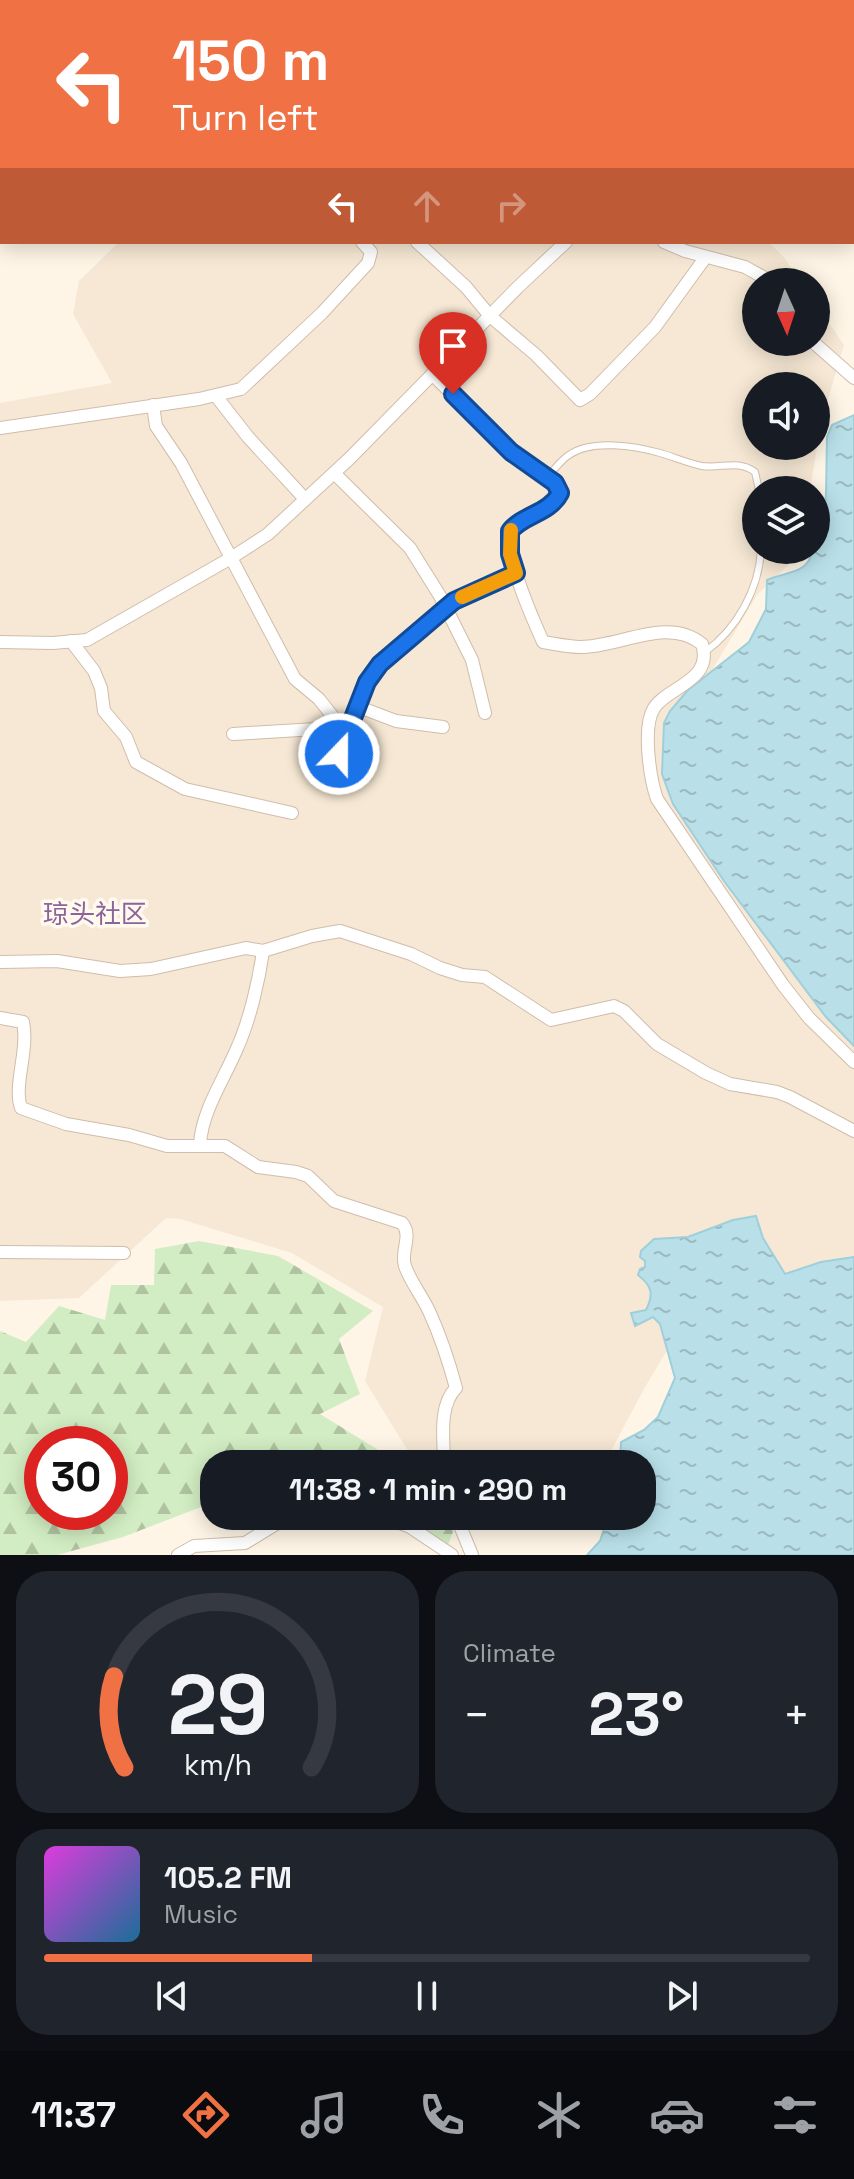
<!DOCTYPE html>
<meta charset="utf-8">
<style>
:root{--surface:#171b24;--page:#20242c;--text:#f1f3f6;--muted:#9ea1a6;--line:#363941;--accent:#ef7144}
body{margin:0;font-family:"Space Grotesk","Noto Sans SC",sans-serif;background:var(--page);color:var(--text);height:100vh;display:flex;flex-direction:column;font-size:30px;white-space:nowrap}
*{box-sizing:border-box;margin:0}
p{font-size:26px;color:var(--muted)}
.icon{flex:none;width:44px;height:44px;fill:none;stroke:currentColor;stroke-width:2;stroke-linecap:round;stroke-linejoin:round}
.map{position:relative;height:1555px;overflow:hidden}
.side{display:flex;flex-direction:column;gap:16px;padding:16px;background:#0d0f14;flex:1}
.side>*{flex:none}
.guide{position:absolute;left:0px;top:0px;width:854px;height:244px;box-shadow:0 4px 20px #0003;background:#ef7144;color:#fff;overflow:hidden}
.needle{width:52px;rotate:177deg}
.tools{position:absolute;left:742px;top:268px;display:grid;gap:16px}
.tools a{display:grid;place-items:center;width:88px;height:88px;border-radius:50%;background:var(--surface);box-shadow:0 4px 20px #0003;font-size:40px}
.speed{position:absolute;left:24px;top:1426px;display:flex;gap:16px;font-size:40px;font-weight:700;text-align:center}
.speed>*{display:grid;place-content:center;width:104px;height:104px;border-radius:50%;background:var(--surface);box-shadow:0 4px 20px #0003;line-height:1}
.speed .limit{border:12px solid #d22;background:#fff;color:#111}
.pin{position:absolute;display:grid;place-items:center;width:68px;height:68px;color:#fff;margin:-82px -34px;border-radius:50% 50% 50% 0;rotate:-45deg;box-shadow:0 0 8px #0007}
.pin .icon{rotate:45deg}
.me{position:absolute;width:88px;margin:-44px;rotate:22deg;stroke-linejoin:round;filter:drop-shadow(0 0 6px #0008)}
.turn{display:flex;align-items:center;gap:28px;height:168px;padding:0 40px;font-size:36px}
.turn .icon{width:104px;height:104px;stroke-width:2.5}
.turn b{display:block;font-size:56px;line-height:68px}
.lanes{display:flex;align-items:center;height:76px;padding:0 40px;background:#0003;justify-content:center;gap:40px;direction:ltr}
.lanes .off{opacity:.35}
.big{font-size:60px;font-weight:700;line-height:1.1}
.side .card{flex:1;display:flex;flex-direction:column;justify-content:center;gap:12px;min-width:0;padding:0 28px;border-radius:32px;background:var(--page)}
.side .dial{align-items:center;gap:0}
.dial svg{height:208px;overflow:visible;fill:none;stroke:var(--line);stroke-width:7;stroke-linecap:round;text-anchor:middle}
.dial text{fill:var(--text);stroke:none}
.song{display:flex;align-items:center;gap:24px}
.cover{width:96px;height:96px;border-radius:12px;background:linear-gradient(135deg,hsl(300 70% 55%),hsl(200 70% 35%))}
.played{height:8px;border-radius:4px;background:linear-gradient(90deg,var(--accent) 35%,var(--line) 35%)}
.keys{display:flex;justify-content:space-around;direction:ltr}
.heat{display:flex;justify-content:space-between;align-items:center;font-size:44px;direction:ltr}
.side .tiles{flex:1;display:grid;gap:16px;grid-template-columns:1fr 1fr}
.card:last-child{grid-column:span 2}
.trip{position:absolute;left:200px;top:1450px;width:456px;height:80px;border-radius:32px;background:var(--surface);box-shadow:0 4px 20px #0003;font-weight:700;line-height:80px;text-align:center}
.tab-bar{display:flex;height:128px;justify-content:space-around;align-items:center;background:#090b0e;color:var(--muted)}
.tab-bar .icon{width:56px;height:56px}
.tab-bar .on{color:var(--accent)}
.tab-bar b{font-size:36px;color:var(--text)}
.map>svg:first-child{display:block}
.residential{fill:#f6e8d4;fill-rule:evenodd}
.forest{fill:url(#forest-firs);fill-rule:evenodd}
.water{fill:url(#water-ripples);stroke:#9ecfdb;stroke-width:2}
.lines{fill:none;stroke-linecap:round;stroke-linejoin:round}
.service-casing{stroke:#d0bdab;stroke-width:8}
.minor-casing{stroke:#d0bdab;stroke-width:14}
.service{stroke:#fff;stroke-width:6}
.minor{stroke:#fff;stroke-width:12}
.route-casing{stroke:#114b97;stroke-width:20}
.route{stroke:#1a73e8;stroke-width:14}
.slow{stroke:#f59e0b;stroke-width:14}
.labels{text-anchor:middle;dominant-baseline:central;stroke-width:7;stroke-linejoin:round;paint-order:stroke}
.quarter-label{font-size:26px;fill:#8c649d;stroke:#fff9ee}
</style>
<div class="map">
<svg width="854" height="1555" viewBox="0 0 854 1555">
<defs>
<pattern id="forest-firs" width="22" height="20" patternUnits="userSpaceOnUse" patternTransform="scale(2)"><rect width="22" height="20" fill="#d2edc3"/><path d="M5 1l3.5 6h-7zM16 11l3.5 6h-7z" fill="#afc3a0"/></pattern>
<pattern id="water-ripples" width="26" height="14" patternUnits="userSpaceOnUse" patternTransform="scale(2)"><rect width="26" height="14" fill="#b9e0e9"/><path d="M2 4q2-2 4 0t4 0M15 11q2-2 4 0t4 0" fill="none" stroke="#9bb9bf"/></pattern>
</defs>
<rect width="100%" height="100%" fill="#fef5e6"/>
<g class="residential">
<path d="M 119,242 L 768,242 L 783,256 L 801,282 L 756,282 L 756,342 L 816,342 L 816,304 L 844,345 L 821,423 L 810,490 L 756,490 L 756,550 L 800,550 L 799,555 L 757,595 L 694,700 L 854,1029 L 854,1265 L 701,1294 L 645,1387 L 604,1464 L 416,1464 L 365,1381 L 383,1307 L 292,1253 L 180,1219 L 166,1218 L 79,1298 L 0,1301 L 0,403 L 112,383 L 73,314 L 79,281 ZM 756,386 L 816,386 L 816,446 L 756,446 Z"/>
<polygon points="447,1516 569,1516 564,1522 453,1526"/>
</g>
<g class="forest">
<path d="M 199,1241 L 278,1256 L 373,1311 L 339,1339 L 360,1394 L 320,1414 L 401,1464 L 214,1464 L 214,1502 L 123,1537 L 57,1555 L 0,1555 L 0,1331 L 26,1342 L 59,1306 L 105,1320 L 111,1285 L 154,1285 L 155,1249 ZM 42,1444 L 110,1444 L 110,1512 L 42,1512 Z"/>
<polygon points="402,1516 444,1516 453,1532 448,1545"/>
</g>
<g class="water">
<path d="M 854,415 L 854,1046 L 826,1017 L 724,881 L 673,804 L 662,774 L 664,723 L 670,711 L 688,690 L 749,642 L 766,609 L 767,580 C 784,572 810,574 812,550 L 816,550 L 816,521 L 825,504 L 826,494 L 827,437 L 832,425 Z"/>
<path d="M 756,1216 L 763,1238 L 785,1274 L 821,1262 L 854,1257 L 854,1555 L 587,1555 L 600,1541 L 608,1516 L 642,1516 L 642,1464 L 620,1464 L 621,1442 L 644,1430 L 658,1417 L 675,1378 L 660,1324 L 653,1317 L 635,1326 L 631,1313 L 646,1310 C 654,1294 652,1286 638,1275 L 640,1269 L 645,1267 L 645,1261 L 640,1257 L 641,1251 L 654,1239 L 688,1237 L 733,1220 Z"/>
</g>
<g class="lines">
<g class="service-casing">
<g id="service">
<path d="M 547,477 C 554,470 561,460 569,455 C 592,439 635,446 660,453 C 674,457 687,463 702,466 C 721,469 738,459 755,472 L 759,490"/>
<path d="M 705,652 C 737,629 759,589 761,550"/>
</g>
</g>
<g class="minor-casing">
<g id="minor">
<polyline points="0,15 2,15"/>
<polyline points="0,51 2,51"/>
<polyline points="417,242 466,287 490,316 536,355 580,400 590,394 655,327 705,258"/>
<polyline points="664,242 685,251 745,267 772,282"/>
<polyline points="813,342 854,378"/>
<path d="M 433,375 L 511,452 L 555,483 L 560,493 C 550,513 531,511 516,524 C 496,542 534,621 543,642 C 556,644 568,647 581,647 C 621,647 667,616 702,644 C 714,681 667,687 654,708 C 642,727 650,779 657,799 L 783,985 L 809,1018 L 854,1062"/>
<polyline points="216,396 248,437 305,499"/>
<polyline points="153,405 156,426 181,463 295,679 319,699 345,732 316,729 233,734"/>
<polyline points="0,428 199,399 241,389 322,313 368,263 371,252 362,242"/>
<polyline points="334,473 410,548 440,596 472,660 485,713"/>
<polyline points="71,641 94,671 101,688 104,711 126,737 136,762 185,789 292,813"/>
<polyline points="0,642 53,643 87,640 231,558 268,534 350,458 518,287 566,242"/>
<polyline points="359,707 396,721 443,727"/>
<polyline points="339,754 367,682 380,664 454,601 516,573"/>
<polyline points="0,962 57,961 120,971 151,969 246,948 263,951 312,936 340,931 411,954 440,968 462,975 485,977 551,1020 614,1006 624,1011 657,1044 706,1073 730,1084 777,1092 790,1097 854,1131"/>
<path d="M 0,1018 L 23,1022 C 29,1051 13,1085 21,1108 L 66,1124 L 129,1135 L 167,1146 L 225,1146 L 258,1167 L 296,1172 L 308,1176 L 334,1201 L 402,1223 C 413,1236 400,1251 405,1266 C 410,1281 422,1296 429,1311 C 440,1335 449,1362 456,1388 C 438,1406 444,1440 444,1464"/>
<path d="M 200,1144 C 202,1110 225,1078 238,1046 C 250,1019 259,980 263,951"/>
<polyline points="0,1252 124,1253"/>
<polyline points="382,1516 410,1527 452,1555"/>
<polyline points="456,1516 472,1555"/>
<polyline points="178,1555 194,1546 245,1543 289,1516"/>
</g>
</g>
<use href="#service" class="service"/>
<use href="#minor" class="minor"/>
</g>
<g class="lines">
<g class="route-casing">
<path id="route" d="M 339,754 L 367,682 L 380,664 L 454,601 L 516,573 L 510,554 L 510,531 C 524,514 549,514 560,493 L 555,483 L 511,452 L 453,394"/>
</g>
<use href="#route" class="route"/>
<polyline class="slow" points="462,597 516,573 510,554 511,530"/>
</g>
<g class="labels">
<g class="quarter-label">
<text x="95" y="914">琼头社区</text>
</g>
</g>
</svg>
<div class="tools">
<a><svg class="needle" viewBox="-14 -14 28 28"><path d="M0-13l5 13h-10z" fill="#e53935"/><path d="M0 13l5-13h-10z" fill="#9ea1a6"/></svg></a>
<a><svg class="icon" aria-label="sound" viewBox="0 0 24 24"><path d="M4 9h4l5-4v14l-5-4H4zM17 9q2 3 0 6"/></svg></a>
<a><svg class="icon" aria-label="layers" viewBox="0 0 24 24"><path d="M12 4l9 5-9 5-9-5zM3 14l9 5 9-5"/></svg></a>
</div>
<div class="speed"><div class="limit">30</div></div>
<div class="pin" style="left:453px;top:394px;background:#d93025"><svg class="icon" aria-label="arrive" viewBox="0 0 24 24"><path d="M6 21V4h12l-3 4 3 4H6"/></svg></div>
<svg class="me" style="left:339px;top:754px" viewBox="-20 -20 40 40"><circle r="17" fill="#1a73e8" stroke="#fff" stroke-width="3"/><path d="M0-11L8 9 0 5-8 9z" fill="#fff"/></svg>
<div class="trip">11:38 · 1 min · 290 m</div>
<div class="guide">
<div class="turn"><svg class="icon" aria-label="left" viewBox="0 0 24 24"><path d="M17 20v-9H6M10 6l-5 5 5 5"/></svg><div><b>150 m</b>Turn left</div></div>
<div class="lanes"><svg class="icon" aria-label="left" viewBox="0 0 24 24"><path d="M17 20v-9H6M10 6l-5 5 5 5"/></svg><svg class="icon off" aria-label="ahead" viewBox="0 0 24 24"><path d="M12 20V5M6 11l6-6 6 6"/></svg><svg class="icon off" aria-label="right" viewBox="0 0 24 24"><path d="M7 20v-9h11M14 6l5 5-5 5"/></svg></div>
</div>
</div>
<section class="side">
<div class="tiles">
<div class="card dial"><svg viewBox="0 0 100 80">
<path d="M14 69A42 42 0 1 1 86 69"/>
<path d="M14 69A42 42 0 0 1 10 34" stroke="#ef7144"/>
<text x="50" y="56" font-size="32" font-weight="700">29</text>
<text x="50" y="72" font-size="11">km/h</text>
</svg></div>
<div class="card"><p>Climate</p>
<div class="heat"><a>−</a><b class="big">23°</b><a>+</a></div>
</div>
<div class="card">
<div class="song"><i class="cover"></i><div><b>105.2 FM</b><p>Music</p></div></div>
<div class="played"></div>
<div class="keys"><svg class="icon" aria-label="previous" viewBox="0 0 24 24"><path d="M18 5L8 12l10 7zM5 5v14"/></svg><svg class="icon" aria-label="pause" viewBox="0 0 24 24"><path d="M8 5v14M16 5v14"/></svg><svg class="icon" aria-label="next" viewBox="0 0 24 24"><path d="M6 5l10 7-10 7zM19 5v14"/></svg></div>
</div>
</div>
</section>
<nav class="tab-bar">
<b>11:37</b>
<svg class="icon on" aria-label="directions" viewBox="0 0 24 24"><path d="M12 3l9 9-9 9-9-9zM9 14v-3h6M13 9l2 2-2 2"/></svg>
<svg class="icon" aria-label="music" viewBox="0 0 24 24"><path d="M9 18V5l10-2v13"/><circle cx="6" cy="18" r="3"/><circle cx="16" cy="16" r="3"/></svg>
<svg class="icon" aria-label="phone" viewBox="0 0 24 24"><path d="M5 4h4l2 5-3 2q2 4 5 5l2-3 5 2v4C11 20 4 13 5 4z"/></svg>
<svg class="icon" aria-label="climate" viewBox="0 0 24 24"><path d="M12 3v18M4 7l16 10M4 17L20 7"/></svg>
<svg class="icon" aria-label="car" viewBox="0 0 24 24"><path d="M5 17H2v-5l4-1 3-4h7l3 4 3 1v5h-3M9 17h6M6 11h13"/><circle cx="7" cy="17" r="2"/><circle cx="17" cy="17" r="2"/></svg>
<svg class="icon" aria-label="filters" viewBox="0 0 24 24"><path d="M4 7h16M4 17h16"/><circle cx="9" cy="7" r="2"/><circle cx="15" cy="17" r="2"/></svg>
</nav>
